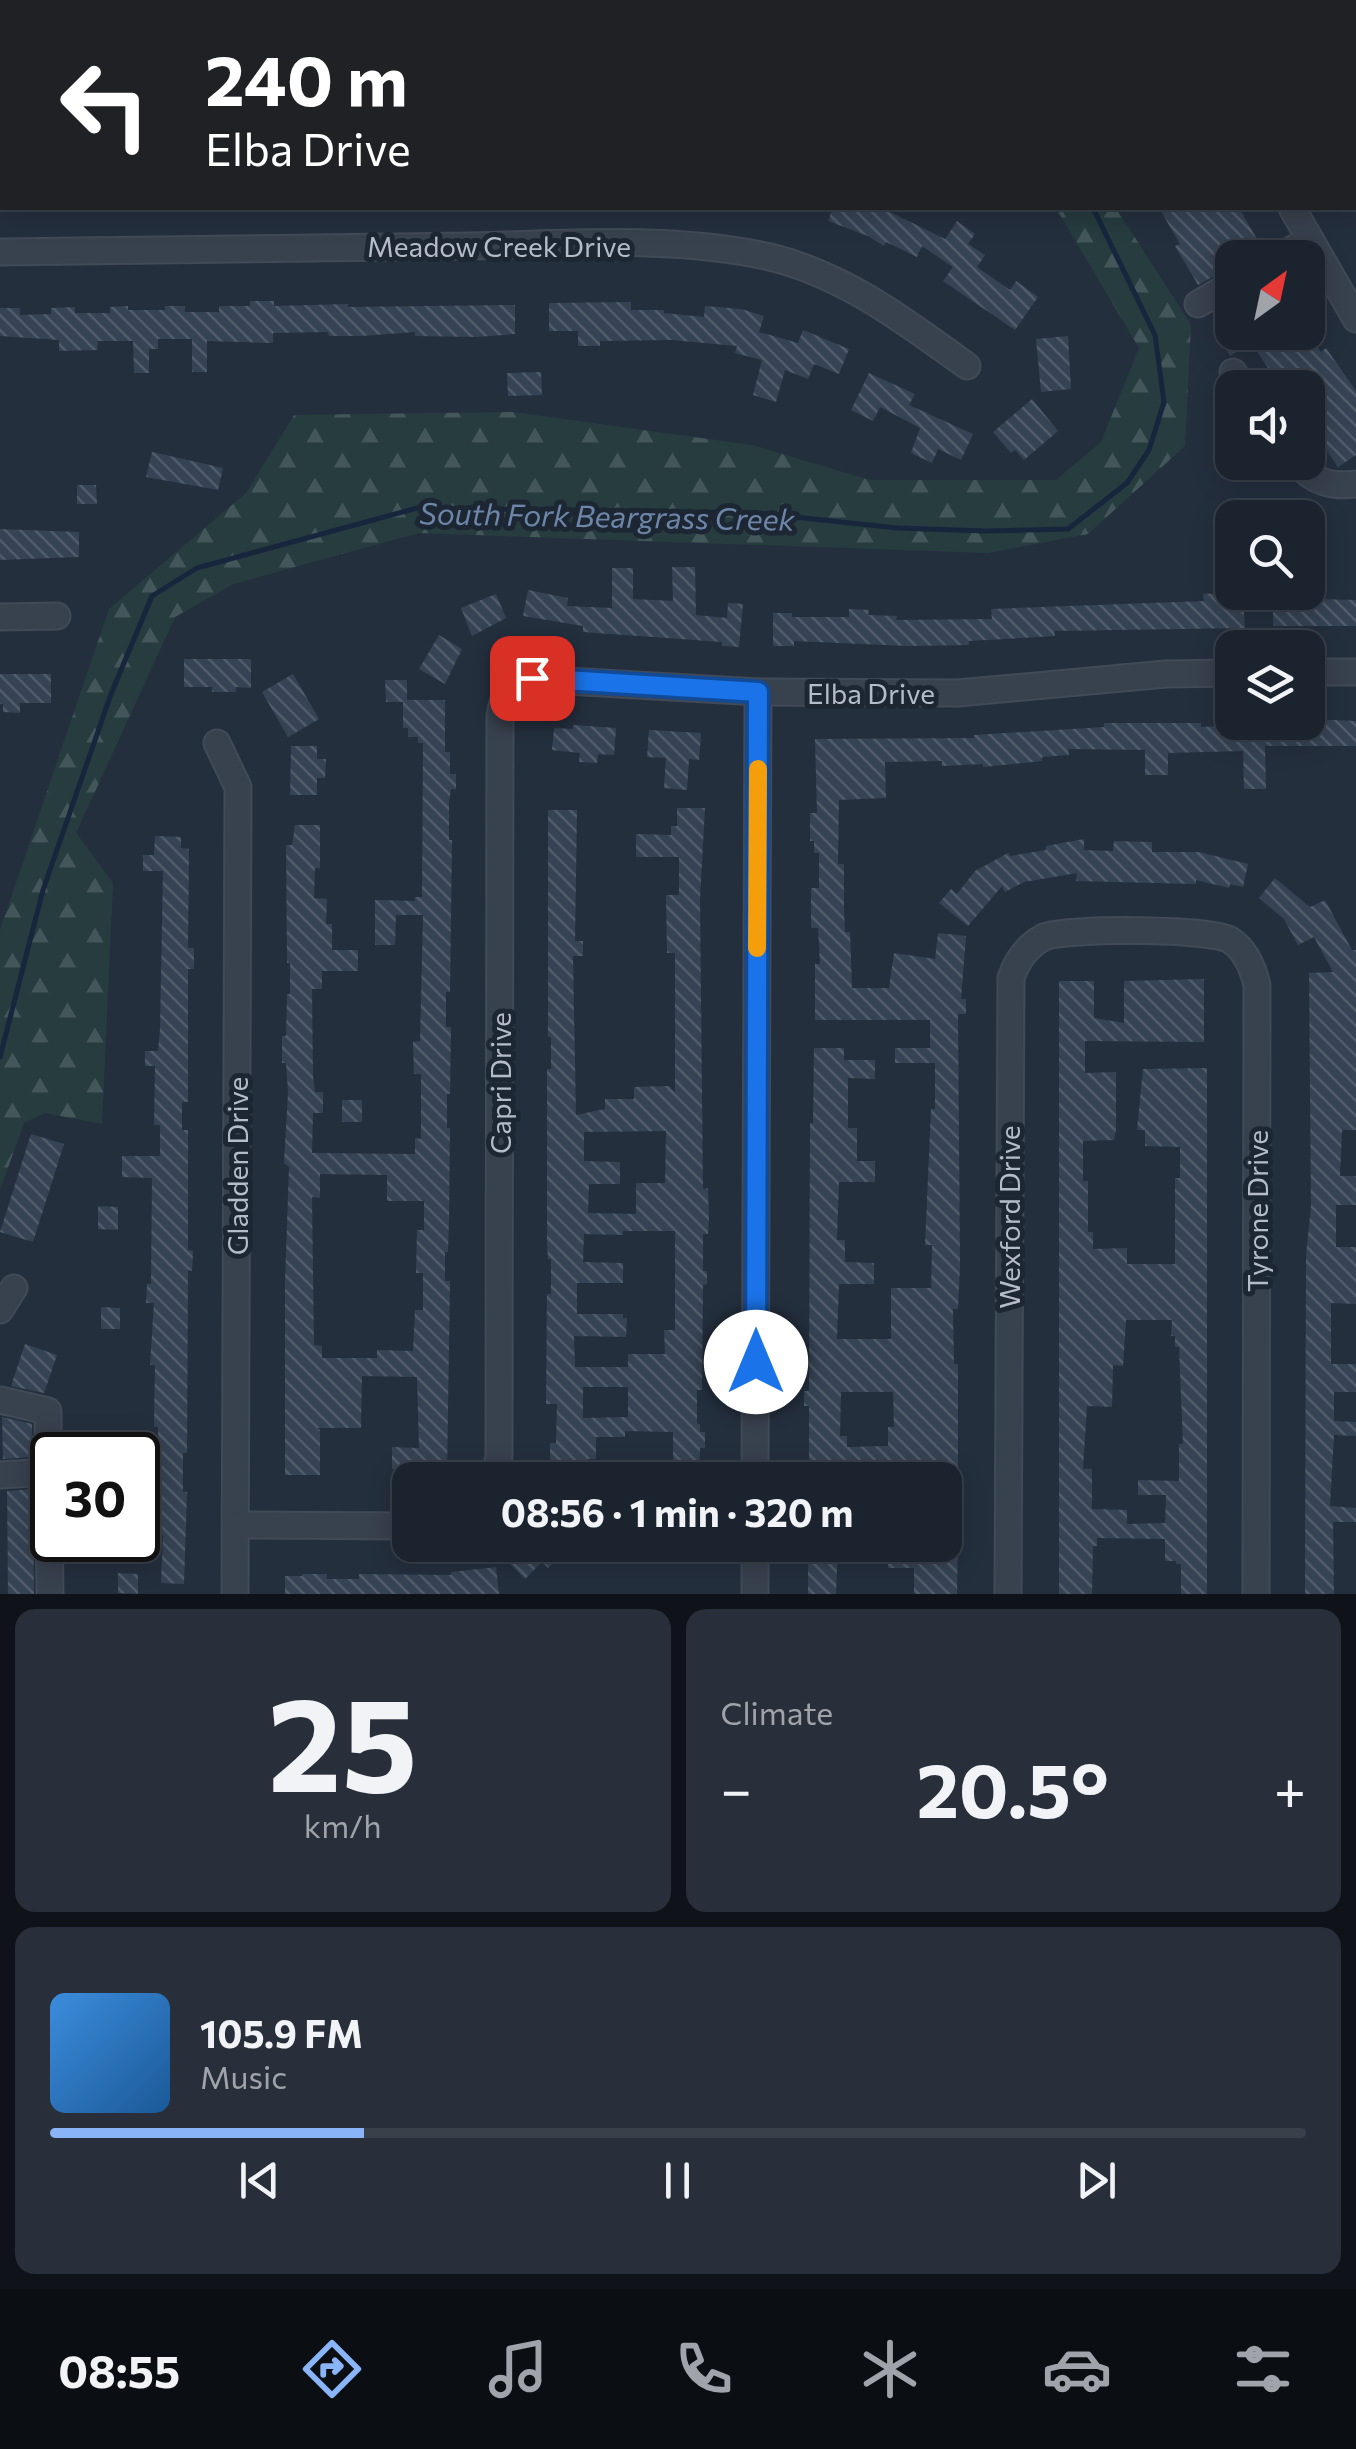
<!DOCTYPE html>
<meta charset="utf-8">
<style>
:root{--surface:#1b232e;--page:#282f3a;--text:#f1f3f6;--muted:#a0a4aa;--line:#39404a;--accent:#8ab4f8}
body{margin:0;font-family:Commissioner,sans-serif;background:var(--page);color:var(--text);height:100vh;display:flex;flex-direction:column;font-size:38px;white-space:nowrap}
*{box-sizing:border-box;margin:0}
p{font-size:32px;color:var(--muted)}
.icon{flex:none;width:55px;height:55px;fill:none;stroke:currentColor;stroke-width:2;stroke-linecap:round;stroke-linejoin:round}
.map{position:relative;height:1594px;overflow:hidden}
.panel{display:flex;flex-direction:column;gap:15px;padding:15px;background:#0f1319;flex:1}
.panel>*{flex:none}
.hud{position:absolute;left:0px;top:0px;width:1358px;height:210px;box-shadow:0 5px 25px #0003,0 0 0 2px var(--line);background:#202124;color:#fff;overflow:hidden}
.needle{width:65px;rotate:33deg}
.fabs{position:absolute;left:1215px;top:240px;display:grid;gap:20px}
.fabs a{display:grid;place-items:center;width:110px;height:110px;border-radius:20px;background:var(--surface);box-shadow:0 5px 25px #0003,0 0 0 2px var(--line);font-size:50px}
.speed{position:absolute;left:30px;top:1432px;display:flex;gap:20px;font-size:50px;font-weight:700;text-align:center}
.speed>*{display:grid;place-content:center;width:130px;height:130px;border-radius:50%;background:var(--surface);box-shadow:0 5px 25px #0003,0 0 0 2px var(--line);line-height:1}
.speed .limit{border:5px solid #111;border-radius:15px;background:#fff;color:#111}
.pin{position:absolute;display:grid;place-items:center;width:85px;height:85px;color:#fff;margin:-42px;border-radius:20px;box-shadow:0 5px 15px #0006}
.me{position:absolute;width:110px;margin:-55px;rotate:0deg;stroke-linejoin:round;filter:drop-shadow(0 0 8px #0008)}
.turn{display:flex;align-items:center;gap:35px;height:210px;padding:0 40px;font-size:45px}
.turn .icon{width:130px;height:130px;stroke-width:2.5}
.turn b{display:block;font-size:70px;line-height:85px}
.big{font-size:75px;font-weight:700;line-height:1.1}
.panel .tile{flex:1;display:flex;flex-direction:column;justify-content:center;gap:15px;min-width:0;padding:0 35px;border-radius:20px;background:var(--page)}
.panel .dial{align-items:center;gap:0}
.dial b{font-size:130px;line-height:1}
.song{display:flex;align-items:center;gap:30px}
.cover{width:120px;height:120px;border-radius:15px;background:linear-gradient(135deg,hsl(210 70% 55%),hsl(210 70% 35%))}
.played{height:10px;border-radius:5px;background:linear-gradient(90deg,var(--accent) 25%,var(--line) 25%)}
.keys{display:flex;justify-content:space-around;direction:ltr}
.heat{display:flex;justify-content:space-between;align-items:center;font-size:55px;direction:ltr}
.panel .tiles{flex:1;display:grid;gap:15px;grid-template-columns:1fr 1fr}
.tile:last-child{grid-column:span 2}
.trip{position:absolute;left:392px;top:1462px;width:570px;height:100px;border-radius:20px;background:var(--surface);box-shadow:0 5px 25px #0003,0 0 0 2px var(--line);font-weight:700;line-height:100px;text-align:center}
.tabs{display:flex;height:160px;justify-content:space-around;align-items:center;background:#0b0e12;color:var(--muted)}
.tabs .icon{width:70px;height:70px}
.tabs .current{color:var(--accent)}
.tabs b{font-size:45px;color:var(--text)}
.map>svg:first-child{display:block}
.forest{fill:url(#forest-firs)}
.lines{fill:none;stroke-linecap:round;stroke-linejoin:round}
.stream{stroke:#17263c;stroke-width:5}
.building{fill:url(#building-back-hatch);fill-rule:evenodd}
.minor-casing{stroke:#414a57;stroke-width:29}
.minor{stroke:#38414e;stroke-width:25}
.route-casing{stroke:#114b97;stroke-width:25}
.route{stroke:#1a73e8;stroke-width:18}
.slow{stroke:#f59e0b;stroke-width:18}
.labels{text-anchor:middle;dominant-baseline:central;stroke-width:10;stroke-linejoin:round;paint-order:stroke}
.street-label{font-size:28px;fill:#b4bcc9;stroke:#1d2633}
.water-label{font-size:30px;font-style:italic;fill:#6d86a8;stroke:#1d2633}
</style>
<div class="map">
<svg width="1356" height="1594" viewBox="0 0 1356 1594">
<defs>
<pattern id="forest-firs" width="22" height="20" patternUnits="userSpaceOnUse" patternTransform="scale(2.5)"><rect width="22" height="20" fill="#263c3f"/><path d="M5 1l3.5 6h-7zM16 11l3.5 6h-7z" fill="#435659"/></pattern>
<pattern id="building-back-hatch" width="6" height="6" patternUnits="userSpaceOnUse" patternTransform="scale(2.5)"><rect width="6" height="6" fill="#364354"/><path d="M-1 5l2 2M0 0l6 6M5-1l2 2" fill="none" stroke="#515c6b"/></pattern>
</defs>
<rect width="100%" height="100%" fill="#242f3e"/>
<polygon class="forest" points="1056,208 1116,208 1191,325 1185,446 1088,534 988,553 419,533 233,584 175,617 76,833 113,883 102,1124 45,1113 24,1123 0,1190 0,930 109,609 246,493 294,415 513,412 752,445 870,480 1056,480 1101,442 1139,348"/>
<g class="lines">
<g class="stream">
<polyline points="977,0 979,2"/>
<polyline points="0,1057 43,890 111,694 152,596 197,568 417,508 758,513 897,528 986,531 1068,529 1127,483 1149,450 1164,402 1155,335 1093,208"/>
</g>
</g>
<g class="building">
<polygon points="833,208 882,208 945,239 957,221 975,234 968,244 985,255 977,267 1010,290 1016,281 1038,297 1015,330 943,281 953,267 922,246 917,257 886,242 884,246 868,236 828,221"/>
<polygon points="1159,208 1239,208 1257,239 1221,259 1227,269 1198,285 1175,246 1180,244"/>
<polygon points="250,301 274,301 274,306 348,304 348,307 515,305 515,334 477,337 415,336 415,332 361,336 329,336 328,332 273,333 273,343 207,341 207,372 192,372 192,339 158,339 158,349 149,349 149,373 134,373 133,341 98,341 97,350 59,351 59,340 0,336 0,308 20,308 20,315 51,314 51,308 75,307 75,313 110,313 110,307 128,306 128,310 165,310 165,306 185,306 185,312 219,312 219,306 250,306"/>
<polygon points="631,302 631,310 664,310 664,313 704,317 705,306 741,309 764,316 759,332 798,343 803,330 849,349 839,374 814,364 808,379 785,370 776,402 753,395 762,360 735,353 737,346 671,340 600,341 600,346 578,346 578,331 549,331 549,303"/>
<polygon points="1232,314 1232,332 1308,332 1321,352 1326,348 1356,391 1356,455 1338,467 1308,423 1308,388 1282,388 1251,343 1230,356 1213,325"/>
<polygon points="1068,336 1071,389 1041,392 1036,339"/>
<polygon points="541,372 542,395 508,396 507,373"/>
<polygon points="869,373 915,394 909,405 973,434 961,460 938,449 932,463 911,453 920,428 880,407 873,421 851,410"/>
<polygon points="1032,399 1058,431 1024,460 1015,450 1011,453 993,432"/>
<polygon points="152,452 223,468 218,490 146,477"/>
<polygon points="77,485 96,485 97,504 77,504"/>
<polygon points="0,529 79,532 79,557 0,560"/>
<polygon points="672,567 695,567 696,615 727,618 728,603 743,604 739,647 722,646 722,642 583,632 583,626 523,616 528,590 568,598 567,606 612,608 612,568 633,568 633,599 673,601"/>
<polygon points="1224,593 1224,600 1243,600 1245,628 1054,631 1055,636 969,641 969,645 907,646 794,641 794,646 773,646 773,613 792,613 792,617 849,617 849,609 869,610 868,615 897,616 896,620 992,619 991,609 1204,601 1203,594"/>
<polygon points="496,594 506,618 472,636 461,608"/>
<polygon points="1273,598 1356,600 1356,626 1273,626"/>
<polygon points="439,635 462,649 445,684 419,669"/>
<polygon points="184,659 251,659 251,688 236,687 236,692 212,692 212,687 184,687"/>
<polygon points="0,674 51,674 51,703 20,703 20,713 3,712 3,704 0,704"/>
<polygon points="293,674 319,719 288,737 262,692"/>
<path d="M 385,680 L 407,680 L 407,700 L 445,700 L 445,752 L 450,752 L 450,774 L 456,774 L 456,789 L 451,789 L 449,802 L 449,840 L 452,840 L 450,992 L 446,992 L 446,1027 L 451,1027 L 450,1094 L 447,1094 L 447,1128 L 450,1128 L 449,1219 L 448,1252 L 445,1252 L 445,1281 L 450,1281 L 447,1474 L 392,1469 L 392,1447 L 419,1448 L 417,1377 L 362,1376 L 361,1428 L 317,1428 L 320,1430 L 320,1475 L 285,1475 L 285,1281 L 289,1167 L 284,1163 L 288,1092 L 286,1063 L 282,1063 L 282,1036 L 286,1036 L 287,994 L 290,994 L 290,963 L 287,963 L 286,845 L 292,845 L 295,825 L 320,825 L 320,868 L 315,868 L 314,898 L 327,899 L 326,924 L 332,924 L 332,950 L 358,950 L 358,971 L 322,971 L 322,989 L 312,989 L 313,1076 L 315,1092 L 323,1092 L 323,1113 L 313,1113 L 312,1153 L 415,1154 L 415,1138 L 421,1139 L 421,1074 L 414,1074 L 413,1042 L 420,1041 L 423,915 L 396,915 L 395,945 L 375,945 L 375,900 L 415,901 L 415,897 L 422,897 L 423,743 L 418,743 L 418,737 L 408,737 L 408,728 L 403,728 L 403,702 L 386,702 ZM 320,1174 L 387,1175 L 387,1201 L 424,1201 L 424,1230 L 417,1230 L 416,1273 L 423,1273 L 423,1310 L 415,1310 L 413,1351 L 377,1350 L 377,1358 L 322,1358 L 322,1346 L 314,1345 L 312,1197 L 320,1198 Z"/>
<path d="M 1308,719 L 1356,721 L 1356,746 L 1265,746 L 1266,789 L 1244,789 L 1243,751 L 1168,753 L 1168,775 L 1145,775 L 1145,750 L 1068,749 L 1069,755 L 1042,757 L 1042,761 L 983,767 L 983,764 L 942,766 L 942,761 L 885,762 L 886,798 L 839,800 L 838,864 L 844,864 L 844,910 L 845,932 L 850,932 L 852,988 L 889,988 L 894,953 L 935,959 L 938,933 L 966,936 L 961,999 L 966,999 L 966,1014 L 958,1014 L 960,1266 L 958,1309 L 953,1309 L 954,1364 L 958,1364 L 958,1477 L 809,1480 L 809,1406 L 804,1406 L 804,1391 L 809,1391 L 810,1123 L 813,1123 L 814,1048 L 844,1048 L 844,1060 L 875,1060 L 875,1079 L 848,1078 L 848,1128 L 857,1128 L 857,1161 L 875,1161 L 875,1182 L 839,1182 L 837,1240 L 845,1240 L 845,1262 L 874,1263 L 874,1284 L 839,1284 L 837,1339 L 891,1339 L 891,1288 L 931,1288 L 932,1245 L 925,1245 L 931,1109 L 935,1109 L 935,1063 L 895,1063 L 895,1048 L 930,1048 L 930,1020 L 815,1020 L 815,964 L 820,964 L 818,928 L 811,928 L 811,888 L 819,888 L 819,853 L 814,853 L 814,841 L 810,841 L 810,813 L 817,813 L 815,739 L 974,738 L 974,735 L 1104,727 L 1104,723 L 1201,723 L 1201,727 L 1262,724 L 1286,729 L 1286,722 L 1308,722 ZM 841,1392 L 893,1392 L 894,1427 L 888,1427 L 888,1446 L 847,1447 L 847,1436 L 840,1436 Z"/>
<polygon points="573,725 616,728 614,755 598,754 597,763 579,762 580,753 552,750 554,728 573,729"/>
<polygon points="649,730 701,733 699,760 689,759 687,790 664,788 666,758 647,757"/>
<polygon points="291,746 317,746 317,759 326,759 325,778 317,778 317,795 290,795"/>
<path d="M 677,808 L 705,808 L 700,899 L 703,1189 L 708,1188 L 709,1220 L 708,1234 L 703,1234 L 703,1271 L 707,1271 L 707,1284 L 703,1285 L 702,1390 L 697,1390 L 697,1424 L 700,1424 L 700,1432 L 705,1432 L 705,1448 L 700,1448 L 699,1480 L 673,1480 L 673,1432 L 625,1431 L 625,1437 L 596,1437 L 596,1459 L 588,1459 L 588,1480 L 554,1480 L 559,1462 L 550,1462 L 550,1443 L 556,1443 L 557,1404 L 546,1404 L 547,1294 L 551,1294 L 551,1259 L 548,1259 L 547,1243 L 547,1069 L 551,1069 L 551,1037 L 548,1037 L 548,810 L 577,810 L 575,941 L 583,941 L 583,956 L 573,956 L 576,1115 L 605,1109 L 605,1099 L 634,1099 L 634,1087 L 669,1086 L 675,1092 L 675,953 L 667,953 L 666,895 L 679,895 L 679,857 L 636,857 L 636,834 L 671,835 L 671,826 L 677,826 ZM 666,1131 L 665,1183 L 636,1183 L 636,1214 L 588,1213 L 589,1184 L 620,1184 L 620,1162 L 584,1161 L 584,1132 ZM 623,1231 L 675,1231 L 675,1330 L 664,1330 L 665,1354 L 628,1354 L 628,1367 L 575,1367 L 574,1336 L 626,1337 L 627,1318 L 623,1318 L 623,1314 L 577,1314 L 577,1283 L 623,1283 L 623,1263 L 583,1262 L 584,1234 L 623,1235 ZM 583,1387 L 628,1387 L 628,1417 L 583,1418 Z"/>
<polygon points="155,836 181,837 181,848 189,849 188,948 194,948 194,969 188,969 188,1102 182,1102 182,1130 188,1130 188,1250 193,1251 192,1271 188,1270 187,1453 183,1453 183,1492 187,1492 184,1584 161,1583 163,1535 160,1535 158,1427 154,1427 155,1365 150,1365 154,1303 146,1303 147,1284 151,1284 152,1178 122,1177 122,1156 160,1156 160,1125 154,1125 155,1066 145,1066 145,1051 158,1051 160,1029 163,871 143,871 143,855 154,855"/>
<polygon points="1084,839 1084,850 1113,851 1114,841 1152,842 1152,852 1199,852 1248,864 1243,887 1230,884 1229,888 1196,880 1196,884 1076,881 1077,873 1024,882 1005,892 1002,886 968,926 939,903 951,889 957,894 975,871 1008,853 1010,856 1046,850 1046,846"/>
<polygon points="1275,878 1310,907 1325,900 1352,950 1356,950 1356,1130 1342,1130 1340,1176 1356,1176 1356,1205 1336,1205 1336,1247 1356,1247 1356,1304 1331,1303 1331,1364 1356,1364 1356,1392 1334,1392 1334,1421 1356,1422 1356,1436 1334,1435 1330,1506 1356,1508 1356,1522 1333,1522 1334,1594 1305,1594 1306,1255 1311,1206 1309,973 1333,972 1314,937 1298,945 1284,919 1259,898"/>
<path d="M 1204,979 L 1204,1042 L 1085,1041 L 1085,1073 L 1116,1072 L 1116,1130 L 1114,1140 L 1083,1141 L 1083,1181 L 1088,1181 L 1088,1232 L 1093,1232 L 1093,1249 L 1127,1248 L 1127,1264 L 1175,1264 L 1175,1178 L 1180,1178 L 1180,1147 L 1145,1146 L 1145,1130 L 1137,1130 L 1143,1069 L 1207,1068 L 1207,1594 L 1181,1594 L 1181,1564 L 1176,1564 L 1176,1561 L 1165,1561 L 1165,1539 L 1097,1538 L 1097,1546 L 1093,1546 L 1092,1594 L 1059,1594 L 1059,981 L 1094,981 L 1094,1018 L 1124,1023 L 1124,981 ZM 1126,1320 L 1172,1320 L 1171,1336 L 1175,1336 L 1175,1347 L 1179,1347 L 1183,1444 L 1179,1444 L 1179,1481 L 1138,1480 L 1138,1495 L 1166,1495 L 1165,1523 L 1127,1524 L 1127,1510 L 1092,1509 L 1092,1469 L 1083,1469 L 1087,1406 L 1112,1407 L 1113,1365 L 1123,1366 Z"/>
<rect x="342" y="1100" width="20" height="22"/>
<polygon points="31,1134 64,1144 33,1242 0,1232"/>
<polygon points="98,1206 118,1207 118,1230 98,1229"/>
<polygon points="101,1307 120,1308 120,1329 101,1329"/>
<polygon points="25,1344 57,1355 44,1393 11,1386"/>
<polygon points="2,1417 32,1424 32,1457 3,1459"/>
<polygon points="33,1489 34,1594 8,1594 7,1491"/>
<polygon points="945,1490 959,1490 957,1594 914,1594 914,1568 888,1568 888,1546 945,1545"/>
<polygon points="521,1545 552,1545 562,1555 548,1568 542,1562 525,1579 506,1560"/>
<polygon points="808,1545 838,1545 836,1594 808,1594"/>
<polygon points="496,1567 499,1594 285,1594 285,1576 302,1576 302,1574 327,1574 327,1579 359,1579 359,1574 451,1575 451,1572"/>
<polygon points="118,1573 138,1574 138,1594 118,1593"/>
</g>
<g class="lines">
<g class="minor-casing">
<g id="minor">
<polyline points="105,0 105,2"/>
<polyline points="331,0 335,2"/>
<polyline points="937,0 939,2"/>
<polyline points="1042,0 1043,2"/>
<polyline points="1174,0 1175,2"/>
<polyline points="1269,0 1270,2"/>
<polyline points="1355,114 1356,114"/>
<polyline points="1292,208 1356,319"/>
<path d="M 0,252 C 156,250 312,248 469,246 C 567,244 673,235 770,257 C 845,275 906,322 967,366"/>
<polyline points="1278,258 1310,239"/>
<polyline points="1198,304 1232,284"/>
<polyline points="1233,372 1244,388"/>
<path d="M 1297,462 C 1311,482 1334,487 1356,484"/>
<polyline points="0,617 57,616"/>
<polyline points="1308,672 1356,672"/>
<polyline points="217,743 238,787 235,1594"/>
<polyline points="0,1310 14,1288"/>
<polyline points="0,1400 48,1411 50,1594"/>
<polyline points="0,1475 48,1472"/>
<path d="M 494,1480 L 499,1456 L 500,716 C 503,694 511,684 532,679 L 758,692 L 958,693 L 1166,674 L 1232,673"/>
<polyline points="755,1480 758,692"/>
<polyline points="236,1525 410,1526"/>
<polyline points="755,1545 755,1594"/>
<path d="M 1008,1594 L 1011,978 C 1017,960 1027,946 1044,937 C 1066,928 1211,928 1230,940 C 1246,950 1253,968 1257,985 L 1256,1594"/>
</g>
</g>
<use href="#minor" class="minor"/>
</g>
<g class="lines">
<g class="route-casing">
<polyline id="route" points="532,678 758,692 756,1362"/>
</g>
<use href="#route" class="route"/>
<polyline class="slow" points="757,948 758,769"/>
</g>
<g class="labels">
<g class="street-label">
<text x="499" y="246">Meadow Creek Drive</text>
<text x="871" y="693">Elba Drive</text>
<text transform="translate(500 1083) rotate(-90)">Capri Drive</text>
<text transform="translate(237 1166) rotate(-90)">Gladden Drive</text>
<text transform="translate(1257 1211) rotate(-90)">Tyrone Drive</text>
<text transform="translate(1009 1217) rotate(-90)">Wexford Drive</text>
</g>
<g class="water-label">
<text transform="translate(607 515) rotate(1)">South Fork Beargrass Creek</text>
</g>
</g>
</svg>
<div class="fabs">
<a><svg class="needle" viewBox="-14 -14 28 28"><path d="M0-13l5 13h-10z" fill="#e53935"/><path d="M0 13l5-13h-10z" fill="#a0a4aa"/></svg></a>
<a><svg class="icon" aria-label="sound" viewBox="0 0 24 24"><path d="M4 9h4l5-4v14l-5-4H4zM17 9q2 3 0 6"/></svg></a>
<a><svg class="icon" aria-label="search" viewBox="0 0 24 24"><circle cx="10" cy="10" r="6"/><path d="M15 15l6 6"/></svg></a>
<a><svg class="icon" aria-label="layers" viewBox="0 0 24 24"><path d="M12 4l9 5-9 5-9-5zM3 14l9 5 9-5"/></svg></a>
</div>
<div class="speed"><div class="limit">30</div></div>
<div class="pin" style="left:532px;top:678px;background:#d93025"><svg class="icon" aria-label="arrive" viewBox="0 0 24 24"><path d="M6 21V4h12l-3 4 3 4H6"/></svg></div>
<svg class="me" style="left:756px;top:1362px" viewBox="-20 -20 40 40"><circle r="19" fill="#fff"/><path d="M0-13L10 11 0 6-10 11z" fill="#1a73e8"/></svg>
<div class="trip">08:56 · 1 min · 320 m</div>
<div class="hud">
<div class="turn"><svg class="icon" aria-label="left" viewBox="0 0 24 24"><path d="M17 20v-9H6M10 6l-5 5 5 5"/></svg><div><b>240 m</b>Elba Drive</div></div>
</div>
</div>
<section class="panel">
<div class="tiles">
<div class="tile dial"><b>25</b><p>km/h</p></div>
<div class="tile"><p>Climate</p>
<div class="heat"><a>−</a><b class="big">20.5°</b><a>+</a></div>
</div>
<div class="tile">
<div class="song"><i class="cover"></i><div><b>105.9 FM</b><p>Music</p></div></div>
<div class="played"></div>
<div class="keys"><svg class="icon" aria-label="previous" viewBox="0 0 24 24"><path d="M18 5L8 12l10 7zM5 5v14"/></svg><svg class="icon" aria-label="pause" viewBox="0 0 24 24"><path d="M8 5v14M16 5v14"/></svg><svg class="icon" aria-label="next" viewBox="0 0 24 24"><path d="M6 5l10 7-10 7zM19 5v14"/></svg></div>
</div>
</div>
</section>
<nav class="tabs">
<b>08:55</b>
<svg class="icon current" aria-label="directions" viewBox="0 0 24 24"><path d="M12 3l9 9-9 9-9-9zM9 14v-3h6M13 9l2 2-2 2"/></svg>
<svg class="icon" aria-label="music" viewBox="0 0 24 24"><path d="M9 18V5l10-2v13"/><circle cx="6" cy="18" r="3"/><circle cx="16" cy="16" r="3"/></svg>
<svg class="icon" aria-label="phone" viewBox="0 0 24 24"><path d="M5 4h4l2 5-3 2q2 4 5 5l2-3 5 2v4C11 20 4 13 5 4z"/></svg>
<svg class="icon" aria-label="climate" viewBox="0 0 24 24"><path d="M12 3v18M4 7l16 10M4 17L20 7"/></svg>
<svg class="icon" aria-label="car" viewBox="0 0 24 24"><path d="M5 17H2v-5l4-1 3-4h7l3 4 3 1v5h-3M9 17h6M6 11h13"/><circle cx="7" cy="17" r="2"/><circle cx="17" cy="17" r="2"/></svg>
<svg class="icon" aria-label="filters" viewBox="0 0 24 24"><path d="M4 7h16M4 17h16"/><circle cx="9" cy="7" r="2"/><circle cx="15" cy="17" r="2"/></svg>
</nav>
